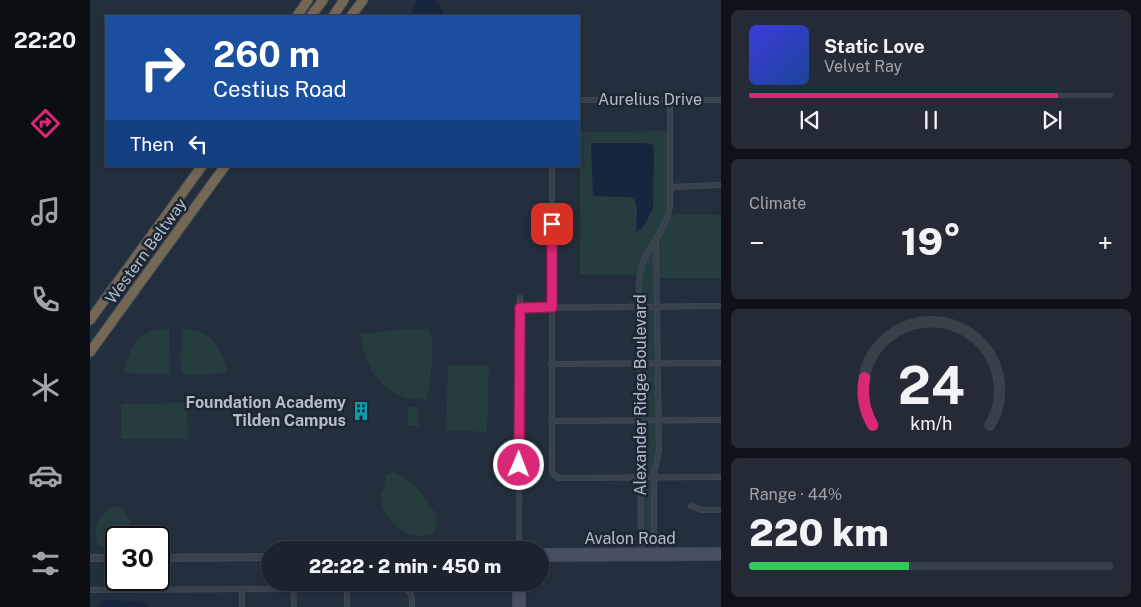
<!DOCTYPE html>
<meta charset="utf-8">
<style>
:root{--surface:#1b232e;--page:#242b36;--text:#f1f3f6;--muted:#a0a4aa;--line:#39404a;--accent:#db2777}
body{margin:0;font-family:"Public Sans",sans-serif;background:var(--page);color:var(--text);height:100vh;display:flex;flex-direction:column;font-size:19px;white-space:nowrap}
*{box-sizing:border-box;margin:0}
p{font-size:16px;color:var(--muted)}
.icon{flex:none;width:28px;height:28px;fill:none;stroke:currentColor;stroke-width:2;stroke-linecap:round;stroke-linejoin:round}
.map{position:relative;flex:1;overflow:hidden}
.details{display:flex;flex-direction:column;gap:10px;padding:10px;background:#0f1319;width:420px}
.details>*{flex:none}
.guide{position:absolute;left:15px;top:15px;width:475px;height:152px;border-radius:0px;box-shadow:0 2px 8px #0003,0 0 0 1px var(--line);background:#1a4fa0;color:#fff;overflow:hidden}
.speed{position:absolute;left:15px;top:526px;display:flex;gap:10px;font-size:25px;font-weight:700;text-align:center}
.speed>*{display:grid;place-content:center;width:65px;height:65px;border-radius:50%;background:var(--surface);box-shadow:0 2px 8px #0003,0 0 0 1px var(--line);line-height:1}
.speed .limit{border:2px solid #111;border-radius:8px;background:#fff;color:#111}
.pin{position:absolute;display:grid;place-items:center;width:42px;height:42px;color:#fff;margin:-21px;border-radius:10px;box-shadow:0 2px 8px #0006}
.me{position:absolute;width:55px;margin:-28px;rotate:1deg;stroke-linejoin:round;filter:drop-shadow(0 0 4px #0008)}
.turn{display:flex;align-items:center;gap:18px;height:105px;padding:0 25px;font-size:22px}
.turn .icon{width:65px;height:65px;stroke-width:2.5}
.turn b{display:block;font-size:35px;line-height:42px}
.then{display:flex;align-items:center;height:48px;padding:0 25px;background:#0003;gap:10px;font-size:19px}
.big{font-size:38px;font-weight:800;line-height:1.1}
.details .widget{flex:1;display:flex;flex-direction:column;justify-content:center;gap:8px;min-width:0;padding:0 18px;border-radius:8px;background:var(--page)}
.details .dial{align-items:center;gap:0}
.dial svg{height:130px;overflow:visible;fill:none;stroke:var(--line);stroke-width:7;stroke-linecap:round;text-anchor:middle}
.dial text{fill:var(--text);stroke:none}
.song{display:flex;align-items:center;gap:15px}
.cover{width:60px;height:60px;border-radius:8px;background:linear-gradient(135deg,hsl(240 70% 55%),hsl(220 70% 35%))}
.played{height:5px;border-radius:2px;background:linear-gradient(90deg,var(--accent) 85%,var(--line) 85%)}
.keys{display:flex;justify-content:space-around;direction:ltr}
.heat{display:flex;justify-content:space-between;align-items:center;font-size:28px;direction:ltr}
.charge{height:8px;border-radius:4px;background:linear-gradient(90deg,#34c759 44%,var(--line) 0)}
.trip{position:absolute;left:171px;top:541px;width:288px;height:50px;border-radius:25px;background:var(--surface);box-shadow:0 2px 8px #0003,0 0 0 1px var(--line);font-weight:800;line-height:50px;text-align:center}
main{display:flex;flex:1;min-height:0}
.menu{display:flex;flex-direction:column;width:90px;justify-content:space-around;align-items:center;background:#0b0e12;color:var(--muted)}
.menu .icon{width:35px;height:35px}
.menu .on{color:var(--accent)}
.menu b{font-size:22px;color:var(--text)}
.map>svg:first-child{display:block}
.green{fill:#263c3f}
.water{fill:#17263c}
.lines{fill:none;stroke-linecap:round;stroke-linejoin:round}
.minor-casing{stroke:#414a57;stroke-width:6}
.tertiary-casing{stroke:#414a57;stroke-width:8}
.secondary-casing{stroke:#414a57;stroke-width:8}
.motorway-casing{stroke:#434c59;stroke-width:11}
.minor{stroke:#38414e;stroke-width:4.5}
.tertiary{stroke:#38414e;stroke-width:5.5}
.secondary{stroke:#465061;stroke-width:6}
.motorway{stroke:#746855;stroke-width:9}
.route-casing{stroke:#8e194d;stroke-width:12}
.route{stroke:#db2777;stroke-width:9}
.labels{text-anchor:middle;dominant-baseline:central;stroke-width:5;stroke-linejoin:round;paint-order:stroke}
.street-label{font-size:16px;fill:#b4bcc9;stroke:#1d2633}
.poi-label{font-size:16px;font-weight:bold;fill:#b4bcc9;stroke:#1d2633;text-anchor:end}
</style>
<main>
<nav class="menu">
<b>22:20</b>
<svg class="icon on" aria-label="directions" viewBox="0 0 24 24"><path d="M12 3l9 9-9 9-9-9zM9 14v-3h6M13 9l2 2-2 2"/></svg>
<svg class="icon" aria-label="music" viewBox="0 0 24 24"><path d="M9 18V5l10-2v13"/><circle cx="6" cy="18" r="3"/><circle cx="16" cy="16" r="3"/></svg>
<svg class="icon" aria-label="phone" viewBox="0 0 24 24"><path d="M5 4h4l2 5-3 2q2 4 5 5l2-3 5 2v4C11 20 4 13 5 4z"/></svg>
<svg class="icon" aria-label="climate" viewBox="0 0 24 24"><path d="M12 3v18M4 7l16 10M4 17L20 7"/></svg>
<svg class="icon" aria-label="car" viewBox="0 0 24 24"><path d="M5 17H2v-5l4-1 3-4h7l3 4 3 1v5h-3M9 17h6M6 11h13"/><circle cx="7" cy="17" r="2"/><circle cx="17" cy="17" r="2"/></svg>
<svg class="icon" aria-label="filters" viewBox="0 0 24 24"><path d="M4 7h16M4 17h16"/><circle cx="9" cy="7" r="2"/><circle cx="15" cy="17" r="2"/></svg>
</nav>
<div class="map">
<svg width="631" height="607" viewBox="0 0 631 607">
<rect width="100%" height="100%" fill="#242f3e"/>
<g class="green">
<path d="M 578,131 L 577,212 C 569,235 552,249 548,275 L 490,274 L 490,132 Z"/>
<polygon points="582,214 631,215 631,278 570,278 569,239"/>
<path d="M 562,249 L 566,250 L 566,300 C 562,306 556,305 552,301 C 550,280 553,267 562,249 Z"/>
<path d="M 561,309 L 566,313 L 567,355 L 565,359 C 560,362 555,362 552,356 L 551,315 L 554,311 Z"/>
<path d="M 79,328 L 80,374 L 34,373 C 37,357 43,340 59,332 C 65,330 73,329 79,328 Z"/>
<path d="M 93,329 C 122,330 131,346 137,372 L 110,375 L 92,374 L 90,359 Z"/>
<path d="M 315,329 L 338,329 C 348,344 339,381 337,400 C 330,399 323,400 317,398 C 288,390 273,362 271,334 Z"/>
<polygon points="358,365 399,366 397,432 356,430"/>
<polygon points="561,366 567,371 567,414 565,416 558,418 554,416 552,412 552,372 555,367"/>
<polygon points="97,403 98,439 31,439 31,404"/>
<rect x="318" y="407" width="11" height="19"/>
<polygon points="561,423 567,427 567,450 561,474 558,475 554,474 552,470 552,429 555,424"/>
<path d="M 303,472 C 318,475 339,499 345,514 C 348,521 346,528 343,534 C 335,536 328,537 320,534 C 306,530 289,510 291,495 C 293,486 297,488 295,476 Z"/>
<polygon points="557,480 562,484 562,540 560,544 557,544 553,542 552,485 554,481"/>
<path d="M 26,506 C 41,513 43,524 36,537 L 26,538 L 26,548 L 19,550 L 8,545 C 2,528 8,511 26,506 Z"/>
</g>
<g class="water">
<polygon points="328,0 345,0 349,4 355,16 322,16 323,8"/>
<polygon points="501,143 556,143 562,144 564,147 563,209 553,227 546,233 547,208 544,199 539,197 503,196"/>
<polygon points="17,600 56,602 59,607 9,607 12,601"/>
</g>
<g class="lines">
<g class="minor-casing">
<g id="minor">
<polyline points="489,100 631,100"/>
<polyline points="462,166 462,473 469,478 631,477"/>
<polyline points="580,187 631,185"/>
<polyline points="430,308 631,306"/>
<polyline points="461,364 631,363"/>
<polyline points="461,421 631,420"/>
<polyline points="601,506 612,510 631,510"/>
<polyline points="429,550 430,298"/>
<polyline points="564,552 564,473 569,451 566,237"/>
<path d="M 551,554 L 549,281 C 552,248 575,236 580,207 L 580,99"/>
<polyline points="203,582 204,607"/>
<polyline points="257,588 257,607"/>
<polyline points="152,589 152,607"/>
<path d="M 0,590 L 312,588 C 323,591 322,597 322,607"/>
</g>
</g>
<g class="tertiary-casing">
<g id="tertiary">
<polyline points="0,558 26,558"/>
<polyline points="69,558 180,557"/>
</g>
</g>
<g class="secondary-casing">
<g id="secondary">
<polyline points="450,552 631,551"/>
<polyline points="450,558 631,557"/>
<polyline points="432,582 432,607"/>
<polyline points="426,607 426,582"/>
</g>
</g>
<g class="motorway-casing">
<g id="motorway">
<polyline points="207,16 218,0"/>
<polyline points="221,16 233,0"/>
<polyline points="243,16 254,0"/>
<polyline points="261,16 273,0"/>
<polyline points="0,320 112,166"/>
<polyline points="0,352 135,166"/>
</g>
</g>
<use href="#minor" class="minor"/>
<use href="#tertiary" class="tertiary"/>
<use href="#secondary" class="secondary"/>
<use href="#motorway" class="motorway"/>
</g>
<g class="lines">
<g class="route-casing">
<polyline id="route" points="429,465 430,308 462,307 462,224"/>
</g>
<use href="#route" class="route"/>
</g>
<defs>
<g id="building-bare" transform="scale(1.5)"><path d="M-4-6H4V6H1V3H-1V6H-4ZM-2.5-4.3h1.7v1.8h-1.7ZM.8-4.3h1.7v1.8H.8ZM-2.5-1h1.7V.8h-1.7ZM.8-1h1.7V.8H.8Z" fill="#0f9aa8" stroke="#1d2633" stroke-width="2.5" paint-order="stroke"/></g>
</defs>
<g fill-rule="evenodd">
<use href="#building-bare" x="271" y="411"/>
</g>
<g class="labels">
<g class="street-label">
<text x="560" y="99">Aurelius Drive</text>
<text transform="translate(56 251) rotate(-54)">Western Beltway</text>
<text transform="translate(550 395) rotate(-90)">Alexander Ridge Boulevard</text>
<text x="540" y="538">Avalon Road</text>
</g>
<g class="poi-label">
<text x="256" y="402">Foundation Academy<tspan x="256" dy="18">Tilden Campus</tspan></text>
</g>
</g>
</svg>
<div class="speed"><div class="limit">30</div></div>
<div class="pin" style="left:462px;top:224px;background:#d93025"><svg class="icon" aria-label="arrive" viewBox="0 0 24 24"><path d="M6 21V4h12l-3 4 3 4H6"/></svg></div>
<svg class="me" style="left:429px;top:465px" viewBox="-20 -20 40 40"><circle r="17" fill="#db2777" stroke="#fff" stroke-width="3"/><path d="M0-11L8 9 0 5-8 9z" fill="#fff"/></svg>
<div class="trip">22:22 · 2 min · 450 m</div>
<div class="guide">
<div class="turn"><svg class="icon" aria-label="right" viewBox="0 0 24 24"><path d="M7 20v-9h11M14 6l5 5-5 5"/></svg><div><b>260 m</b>Cestius Road</div></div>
<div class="then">Then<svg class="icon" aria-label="left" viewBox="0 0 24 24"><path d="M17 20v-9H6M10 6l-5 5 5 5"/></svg></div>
</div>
</div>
<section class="details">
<div class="widget">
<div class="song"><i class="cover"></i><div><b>Static Love</b><p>Velvet Ray</p></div></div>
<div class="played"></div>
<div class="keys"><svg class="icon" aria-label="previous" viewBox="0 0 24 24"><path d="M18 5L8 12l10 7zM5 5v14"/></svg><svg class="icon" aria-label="pause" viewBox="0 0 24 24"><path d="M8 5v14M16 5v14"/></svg><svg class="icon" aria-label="next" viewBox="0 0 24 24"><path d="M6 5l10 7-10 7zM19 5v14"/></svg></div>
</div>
<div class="widget"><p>Climate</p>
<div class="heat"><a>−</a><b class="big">19°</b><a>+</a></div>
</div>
<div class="widget dial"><svg viewBox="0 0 100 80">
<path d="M14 69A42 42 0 1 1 86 69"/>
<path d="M14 69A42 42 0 0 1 9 40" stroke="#db2777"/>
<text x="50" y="56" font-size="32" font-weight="700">24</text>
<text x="50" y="72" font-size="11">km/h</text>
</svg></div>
<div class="widget"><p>Range · 44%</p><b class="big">220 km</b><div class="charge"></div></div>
</section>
</main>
